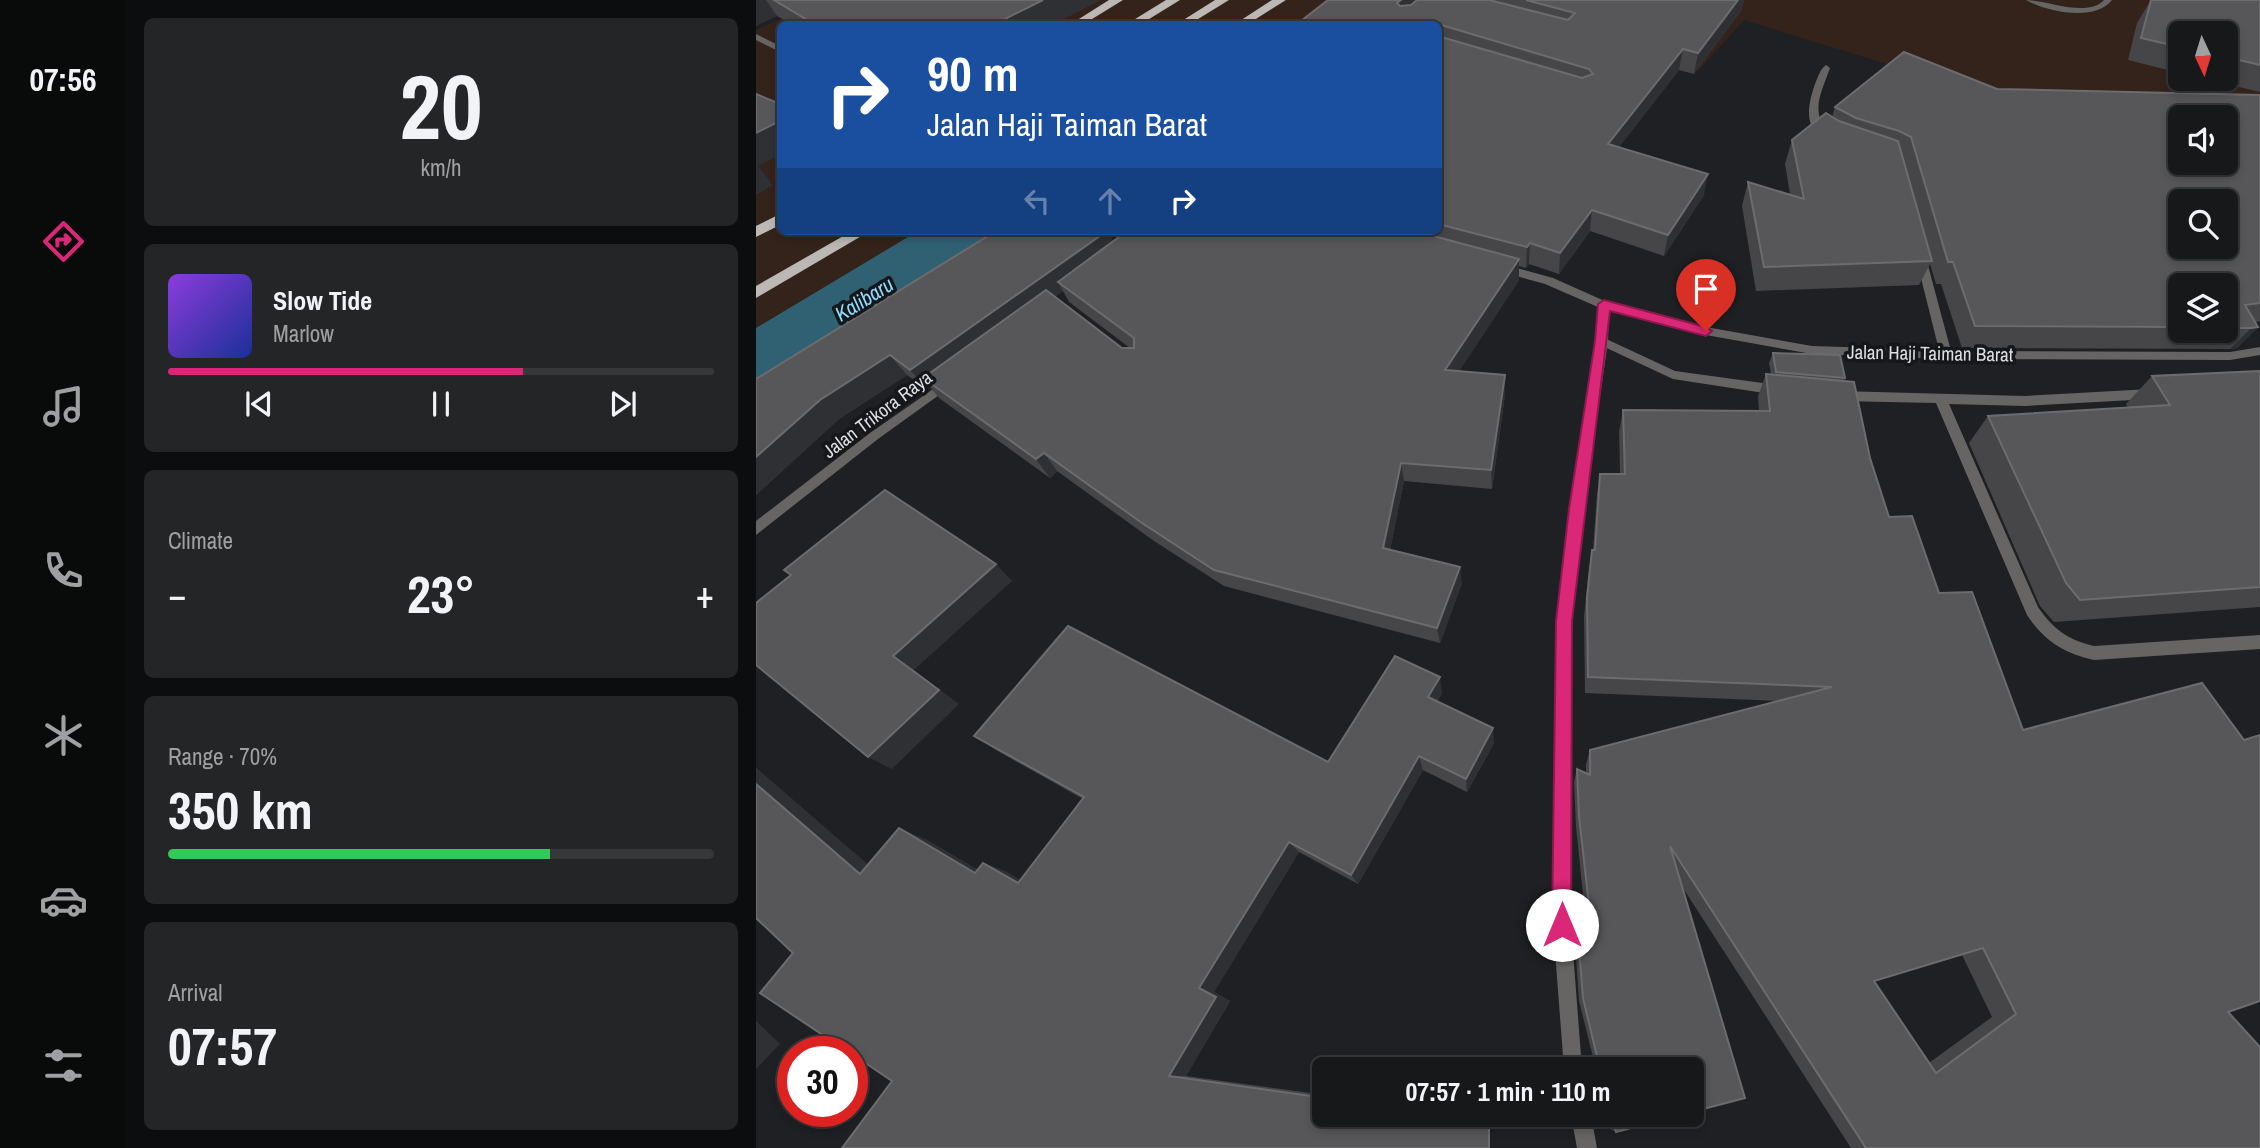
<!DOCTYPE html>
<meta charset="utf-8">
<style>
:root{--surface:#16181a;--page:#232527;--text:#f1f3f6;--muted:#9ea0a2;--line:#353739;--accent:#db2777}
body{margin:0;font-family:"Archivo Narrow",sans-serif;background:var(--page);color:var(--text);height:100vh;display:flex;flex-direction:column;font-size:26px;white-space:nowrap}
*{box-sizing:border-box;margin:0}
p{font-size:23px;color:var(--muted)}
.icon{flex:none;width:38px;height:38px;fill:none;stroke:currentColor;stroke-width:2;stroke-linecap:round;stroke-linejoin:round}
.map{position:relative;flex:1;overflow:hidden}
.drawer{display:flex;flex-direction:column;gap:18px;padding:18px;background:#0c0d0e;width:630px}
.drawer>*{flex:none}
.banner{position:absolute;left:21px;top:21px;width:665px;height:214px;border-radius:10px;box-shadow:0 4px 10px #0003,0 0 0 2px var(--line);background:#1a4fa0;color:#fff;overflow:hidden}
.needle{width:46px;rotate:176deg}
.controls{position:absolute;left:1412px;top:21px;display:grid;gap:14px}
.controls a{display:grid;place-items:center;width:70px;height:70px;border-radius:10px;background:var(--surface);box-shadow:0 4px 10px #0003,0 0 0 2px var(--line);font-size:35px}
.speed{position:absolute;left:21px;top:1036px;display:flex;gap:14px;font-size:35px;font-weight:700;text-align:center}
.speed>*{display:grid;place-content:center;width:91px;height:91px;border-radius:50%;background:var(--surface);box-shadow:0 4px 10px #0003,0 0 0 2px var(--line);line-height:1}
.speed .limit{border:10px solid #d22;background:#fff;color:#111}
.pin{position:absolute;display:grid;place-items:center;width:60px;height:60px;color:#fff;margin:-72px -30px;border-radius:50% 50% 50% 0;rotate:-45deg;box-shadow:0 0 7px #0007}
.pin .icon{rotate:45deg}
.me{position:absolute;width:77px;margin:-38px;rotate:0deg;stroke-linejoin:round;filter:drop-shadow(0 0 5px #0008)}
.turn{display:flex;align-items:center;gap:24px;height:147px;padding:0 35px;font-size:32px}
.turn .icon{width:91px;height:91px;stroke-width:2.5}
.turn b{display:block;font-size:49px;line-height:60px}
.lanes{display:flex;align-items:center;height:66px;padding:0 35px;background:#0003;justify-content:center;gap:35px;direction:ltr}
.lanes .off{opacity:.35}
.big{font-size:52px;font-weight:800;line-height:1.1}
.drawer .card{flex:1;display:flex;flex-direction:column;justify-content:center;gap:10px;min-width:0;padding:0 24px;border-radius:10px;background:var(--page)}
.drawer .dial{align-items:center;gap:0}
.dial b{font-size:91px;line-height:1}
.song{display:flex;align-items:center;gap:21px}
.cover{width:84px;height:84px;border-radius:10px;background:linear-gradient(135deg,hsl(270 70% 55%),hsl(230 70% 35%))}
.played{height:7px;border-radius:4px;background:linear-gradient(90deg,var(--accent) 65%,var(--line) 65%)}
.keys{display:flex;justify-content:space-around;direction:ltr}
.heat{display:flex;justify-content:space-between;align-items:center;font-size:38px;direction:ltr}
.charge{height:10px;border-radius:5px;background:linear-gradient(90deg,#34c759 70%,var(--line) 0)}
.trip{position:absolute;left:556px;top:1057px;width:392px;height:70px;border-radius:10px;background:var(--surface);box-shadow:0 4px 10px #0003,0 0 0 2px var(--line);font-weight:800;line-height:70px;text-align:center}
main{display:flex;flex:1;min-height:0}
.menu{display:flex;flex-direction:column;width:126px;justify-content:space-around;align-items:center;background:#090a0a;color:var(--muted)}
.menu .icon{width:49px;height:49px}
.menu .selected{color:var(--accent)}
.menu b{font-size:32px;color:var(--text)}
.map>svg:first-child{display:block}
.commercial{fill:#34231b;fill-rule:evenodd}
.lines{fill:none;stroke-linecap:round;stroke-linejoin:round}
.river{fill:#306173;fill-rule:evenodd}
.service{fill:#676564;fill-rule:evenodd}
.minor{fill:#676564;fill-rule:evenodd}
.tertiary{fill:#676564;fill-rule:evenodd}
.trunk{fill:#bcb8b6;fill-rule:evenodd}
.wall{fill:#464648;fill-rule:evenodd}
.shaded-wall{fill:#2f3033}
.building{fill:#575659;stroke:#6c6c6e;stroke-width:2;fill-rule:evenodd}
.route{fill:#db2777;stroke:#8e194d;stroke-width:2}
.labels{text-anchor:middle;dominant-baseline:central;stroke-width:7;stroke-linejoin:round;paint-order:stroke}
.street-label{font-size:19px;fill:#dddfe1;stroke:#15171a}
.water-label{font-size:21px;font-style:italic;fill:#8ddefe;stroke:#15171a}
</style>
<main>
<nav class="menu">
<b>07:56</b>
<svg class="icon selected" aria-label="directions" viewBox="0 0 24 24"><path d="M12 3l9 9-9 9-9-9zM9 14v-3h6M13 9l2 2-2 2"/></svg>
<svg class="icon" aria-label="music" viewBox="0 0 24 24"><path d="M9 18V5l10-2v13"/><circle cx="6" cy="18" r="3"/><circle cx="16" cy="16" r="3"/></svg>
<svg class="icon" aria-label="phone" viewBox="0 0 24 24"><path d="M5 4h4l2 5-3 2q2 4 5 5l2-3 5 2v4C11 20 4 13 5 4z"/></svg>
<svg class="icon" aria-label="climate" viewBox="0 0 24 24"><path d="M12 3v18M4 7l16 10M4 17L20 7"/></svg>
<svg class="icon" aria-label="car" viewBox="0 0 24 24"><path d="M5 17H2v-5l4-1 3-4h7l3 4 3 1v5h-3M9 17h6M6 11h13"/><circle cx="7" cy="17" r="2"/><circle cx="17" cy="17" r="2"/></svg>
<svg class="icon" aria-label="filters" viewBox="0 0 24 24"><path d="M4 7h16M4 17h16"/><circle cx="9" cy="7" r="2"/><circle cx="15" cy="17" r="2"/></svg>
</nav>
<section class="drawer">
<div class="card dial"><b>20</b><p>km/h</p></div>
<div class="card">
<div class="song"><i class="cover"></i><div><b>Slow Tide</b><p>Marlow</p></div></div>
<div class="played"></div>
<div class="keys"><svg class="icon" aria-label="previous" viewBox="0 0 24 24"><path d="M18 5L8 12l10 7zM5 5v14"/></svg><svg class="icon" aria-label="pause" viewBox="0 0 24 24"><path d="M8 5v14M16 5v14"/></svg><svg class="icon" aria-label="next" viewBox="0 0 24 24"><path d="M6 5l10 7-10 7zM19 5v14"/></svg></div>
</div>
<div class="card"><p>Climate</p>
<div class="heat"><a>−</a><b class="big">23°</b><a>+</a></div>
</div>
<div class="card"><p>Range · 70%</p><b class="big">350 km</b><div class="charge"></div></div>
<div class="card"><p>Arrival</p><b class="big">07:57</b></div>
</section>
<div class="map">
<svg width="1504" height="1148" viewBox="0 0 1504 1148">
<rect width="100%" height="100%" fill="#1e2023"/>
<g class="commercial">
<polygon points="65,0 581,0 544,24 24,24 24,231 206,231 0,343 0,30"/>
<path d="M 671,0 L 1504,0 L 1504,114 L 1270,107 L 988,20 L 943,70 ZM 1424,33 L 1470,33 L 1470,79 L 1424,79 Z"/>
</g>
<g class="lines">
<polygon class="river" points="162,231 254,231 243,248 30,389 0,398 0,328"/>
<g class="service">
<path d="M 1270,0 C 1291,0 1332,18 1348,0 L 1356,0 C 1339,22 1291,12 1270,0 Z"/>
<polygon points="846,337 919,371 1021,385 1027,390 1021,395 917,379 842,344 842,338"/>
<path d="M 1395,389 L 1401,394 L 1395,399 L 1269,406 L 1193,404 L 1282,607 C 1297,629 1312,640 1338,646 L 1504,635 L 1504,649 L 1338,660 C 1308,653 1289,642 1271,615 L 1180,403 L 1083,401 L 1077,396 L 1083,391 L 1269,396 Z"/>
</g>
<g class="minor">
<polygon points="0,34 24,46 24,52 0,40"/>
<path d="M 1070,65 L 1074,68 C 1064,96 1054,111 1074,137 L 1069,140 C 1047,128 1052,104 1059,84 C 1062,77 1064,69 1070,65 Z"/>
<polygon points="1165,254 1170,258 1195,351 1474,352 1504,347 1504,355 1474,360 1190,359 1056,354 950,335 853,310 852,341 828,509 815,621 815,925 826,1069 808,1069 797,925 801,621 814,509 840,341 842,307 789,284 742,271 741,268 746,264 797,278 851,302 950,327 1056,346 1183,350 1160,258"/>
<polygon points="815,1115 835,1115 841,1148 821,1148"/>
</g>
<polygon class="tertiary" points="193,378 199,382 197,385 122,439 0,535 0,521 114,433"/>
<g class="trunk">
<polygon points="353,0 367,0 328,24 315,24"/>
<polygon points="410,0 424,0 385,24 371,24"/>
<polygon points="459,0 473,0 434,24 421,24"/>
<polygon points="516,0 530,0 492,24 479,24"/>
<polygon points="24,214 24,225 0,237 0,226"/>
<polygon points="96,231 114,231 0,298 0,286"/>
</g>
</g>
<g class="wall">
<polygon points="0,0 344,0 297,24 35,24 21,16"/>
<path d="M 572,0 L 988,0 L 985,11 L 938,74 L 923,70 L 863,147 L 948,195 L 908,256 L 834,231 L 803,274 L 773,264 L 770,268 L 763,266 L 763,280 L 703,371 L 749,375 L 749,394 L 736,489 L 648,481 L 634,550 L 706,583 L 684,643 L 468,586 L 398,541 L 301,471 L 294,478 L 183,398 L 174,387 L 171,389 L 151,375 L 83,419 L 0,495 L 0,379 L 352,231 L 357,241 L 371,231 L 682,231 L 682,24 ZM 307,291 L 313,302 L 374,348 L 366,348 L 298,297 Z"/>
<polygon points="1395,0 1504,0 1504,92 1450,79 1470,79 1470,33 1424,33 1424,73 1372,60 1381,23"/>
<path d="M 1241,89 L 1504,95 L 1504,321 L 1500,322 L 1502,327 L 1481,348 L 1474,349 L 1206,348 L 1185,284 L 1180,284 L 1174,264 L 1163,285 L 1000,291 L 986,206 L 992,182 L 1034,194 L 1029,164 L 1036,140 L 1076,117 L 1079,107 ZM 1424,285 L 1470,285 L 1470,331 L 1424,331 Z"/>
<path d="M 1017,353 L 1089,378 L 1088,381 L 1114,458 L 1133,517 L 1183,593 L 1267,730 L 1472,1012 L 1504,1148 L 1095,1148 L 925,885 L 936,1069 L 840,1069 L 823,1001 L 819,942 L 822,935 L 831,933 L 820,827 L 818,782 L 821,769 L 830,774 L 830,764 L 834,750 L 1024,701 L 829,693 L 828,616 L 833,568 L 836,550 L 837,550 L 841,494 L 844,474 L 864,474 L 863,432 L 867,410 L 1003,411 L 1002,396 L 1010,374 L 1015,374 L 1013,363 ZM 1206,955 L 1236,1017 L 1173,1063 L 1118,981 Z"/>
<polygon points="1504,371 1504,607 1298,622 1284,606 1213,443 1232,416 1372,407 1370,404 1396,376"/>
<polygon points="686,693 681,702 738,743 711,792 667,770 602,884 543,852 458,992 474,1001 430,1076 569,1095 569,1115 645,1117 734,1117 734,1148 136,1081 37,953 0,768 112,865 169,839 222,870 227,863 251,872 264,880 327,799 240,750 218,736 572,762"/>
<polygon points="851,1115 924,1115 860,1132 854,1129"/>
</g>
<g class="shaded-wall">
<polygon points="0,0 10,0 21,16 0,26"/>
<polygon points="287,0 344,0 297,24 239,24"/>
<polygon points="645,0 669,0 643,24 641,3"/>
<polygon points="982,0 988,0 985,11 938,74 942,53"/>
<polygon points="927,49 923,70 849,165 852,144"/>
<polygon points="24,121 24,155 2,166 17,185 0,195 0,133"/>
<polygon points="952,174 948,195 908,256 912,235"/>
<polygon points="836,210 834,231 803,274 804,253"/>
<polygon points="352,231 362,251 302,282 307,291 176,385 167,378 174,387 171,389 154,370"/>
<polygon points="774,243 773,264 770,268 771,247"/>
<polygon points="763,259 763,280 691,390 689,370"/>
<polygon points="1502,327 1481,348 1474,349 1495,328"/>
<polygon points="134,355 151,375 83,419 0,495 0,457 64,400"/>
<polygon points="749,375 749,394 736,489 735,470"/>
<polygon points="288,453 301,471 294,478 280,459"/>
<polygon points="645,463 648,481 631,565 627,548"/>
<polygon points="240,564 256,581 158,670 203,704 136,769 112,757 137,656"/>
<polygon points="704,567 706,583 684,643 681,628"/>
<polygon points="684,677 686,693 675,713 672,697"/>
<polygon points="737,728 738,743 711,792 710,779"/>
<polygon points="663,756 667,770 602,884 595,875"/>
<polygon points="0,768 133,883 104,874 0,784"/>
<polygon points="143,828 169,839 243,882 219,873"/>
<polygon points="533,842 543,852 458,992 474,1001 430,1076 413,1076 443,988"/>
<polygon points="227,863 251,872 284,892 262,883"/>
<polygon points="0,1021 24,1044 0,1069"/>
<polygon points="640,1115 645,1115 645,1117 639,1119"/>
</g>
<g class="building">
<polygon points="18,0 287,0 239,24 58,24"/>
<polygon points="572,0 645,0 641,3 644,6 655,5 661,0 733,0 812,20 819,13 770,0 982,0 942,53 927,49 852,144 952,174 912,235 836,210 804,253 774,243 771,247 682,224 682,36 826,78 837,74 833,69 682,24 541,24"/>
<polygon points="1395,0 1504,0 1504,65 1470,57 1470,33 1424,33 1424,47 1385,38"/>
<path d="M 1148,52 L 1241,89 L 1504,95 L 1504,303 L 1489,305 L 1502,327 L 1495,328 L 1470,328 L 1470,285 L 1424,285 L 1424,327 L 1219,326 L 1197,262 L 1192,262 L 1155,137 L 1143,131 L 1100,118 L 1079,107 ZM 1424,117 L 1470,117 L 1470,163 L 1424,163 ZM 1424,201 L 1470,201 L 1470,247 L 1424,247 Z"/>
<polygon points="0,94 24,104 24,121 0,133"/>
<polygon points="1070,113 1083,121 1142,141 1176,261 1008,267 992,182 1048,199 1036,140"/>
<polygon points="240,231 351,231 154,370 134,355 64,400 0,457 0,379"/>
<polygon points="371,231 659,231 763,259 689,370 749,375 735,470 645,463 627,548 704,567 681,628 458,570 386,523 288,453 280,459 167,378 290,290 366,348 378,348 378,338 302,282"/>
<polygon points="1017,353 1084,355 1089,378 1020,372"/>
<polygon points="1504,371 1504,587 1324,600 1310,583 1232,416 1414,405 1396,376"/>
<path d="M 1010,374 L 1098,382 L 1114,458 L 1133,517 L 1156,516 L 1183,593 L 1216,592 L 1267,730 L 1446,683 L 1488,740 L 1504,735 L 1504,1001 L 1472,1012 L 1504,1047 L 1504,1148 L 1110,1148 L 914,846 L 989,1098 L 936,1112 L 936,1069 L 844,1069 L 827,998 L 822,935 L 836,932 L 823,816 L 821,769 L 834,775 L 834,750 L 1076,687 L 832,677 L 831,598 L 836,550 L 839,550 L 844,474 L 869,474 L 867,410 L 1014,411 ZM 1227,948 L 1260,1014 L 1180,1073 L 1118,981 Z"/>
<polygon points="129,490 240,564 137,656 183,690 112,757 0,665 0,603 35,575 28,570"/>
<polygon points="312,626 572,762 639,656 684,677 672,697 737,728 710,779 663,756 595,875 533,842 443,988 460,997 413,1076 569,1098 569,1115 640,1115 639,1119 733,1119 733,1148 86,1148 136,1081 96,1054 96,1052 92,1052 4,993 37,953 0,918 0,784 104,874 143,828 219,873 227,863 262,883 328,797 218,736"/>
<polygon points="855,1115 924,1115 860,1132"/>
</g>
<polygon class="route" points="848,300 950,327 956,331 950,336 854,311 816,621 815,925 813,932 806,935 798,932 796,925 800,621 813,509 839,341 842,304"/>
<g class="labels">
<g class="street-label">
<text transform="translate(1174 353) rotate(1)">Jalan Haji Taiman Barat</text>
<text transform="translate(121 414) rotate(-37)">Jalan Trikora Raya</text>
</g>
<g class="water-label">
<text transform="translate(108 299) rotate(-32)">Kalibaru</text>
</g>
</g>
</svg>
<div class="controls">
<a><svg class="needle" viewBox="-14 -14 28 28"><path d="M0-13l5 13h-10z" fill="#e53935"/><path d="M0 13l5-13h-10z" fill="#9ea0a2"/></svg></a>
<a><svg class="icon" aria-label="sound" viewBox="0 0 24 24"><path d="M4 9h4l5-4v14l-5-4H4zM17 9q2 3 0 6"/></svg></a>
<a><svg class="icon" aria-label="search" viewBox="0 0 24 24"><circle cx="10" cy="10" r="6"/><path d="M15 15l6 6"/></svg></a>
<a><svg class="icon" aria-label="layers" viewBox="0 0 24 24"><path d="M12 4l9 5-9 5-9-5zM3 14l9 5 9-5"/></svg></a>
</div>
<div class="speed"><div class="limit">30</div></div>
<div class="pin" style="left:950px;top:331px;background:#d93025"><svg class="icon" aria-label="arrive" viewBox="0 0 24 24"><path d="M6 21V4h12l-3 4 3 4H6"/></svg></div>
<svg class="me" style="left:806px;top:925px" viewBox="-20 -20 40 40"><circle r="19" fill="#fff"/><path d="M0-13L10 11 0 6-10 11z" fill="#db2777"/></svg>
<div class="trip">07:57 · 1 min · 110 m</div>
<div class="banner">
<div class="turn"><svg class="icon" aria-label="right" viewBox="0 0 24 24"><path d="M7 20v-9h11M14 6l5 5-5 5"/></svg><div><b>90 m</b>Jalan Haji Taiman Barat</div></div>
<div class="lanes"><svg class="icon off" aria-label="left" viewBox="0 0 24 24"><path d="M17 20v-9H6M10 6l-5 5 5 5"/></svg><svg class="icon off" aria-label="ahead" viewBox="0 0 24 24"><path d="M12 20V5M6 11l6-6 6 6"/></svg><svg class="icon" aria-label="right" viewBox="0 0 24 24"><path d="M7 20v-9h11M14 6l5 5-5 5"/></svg></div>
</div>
</div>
</main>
